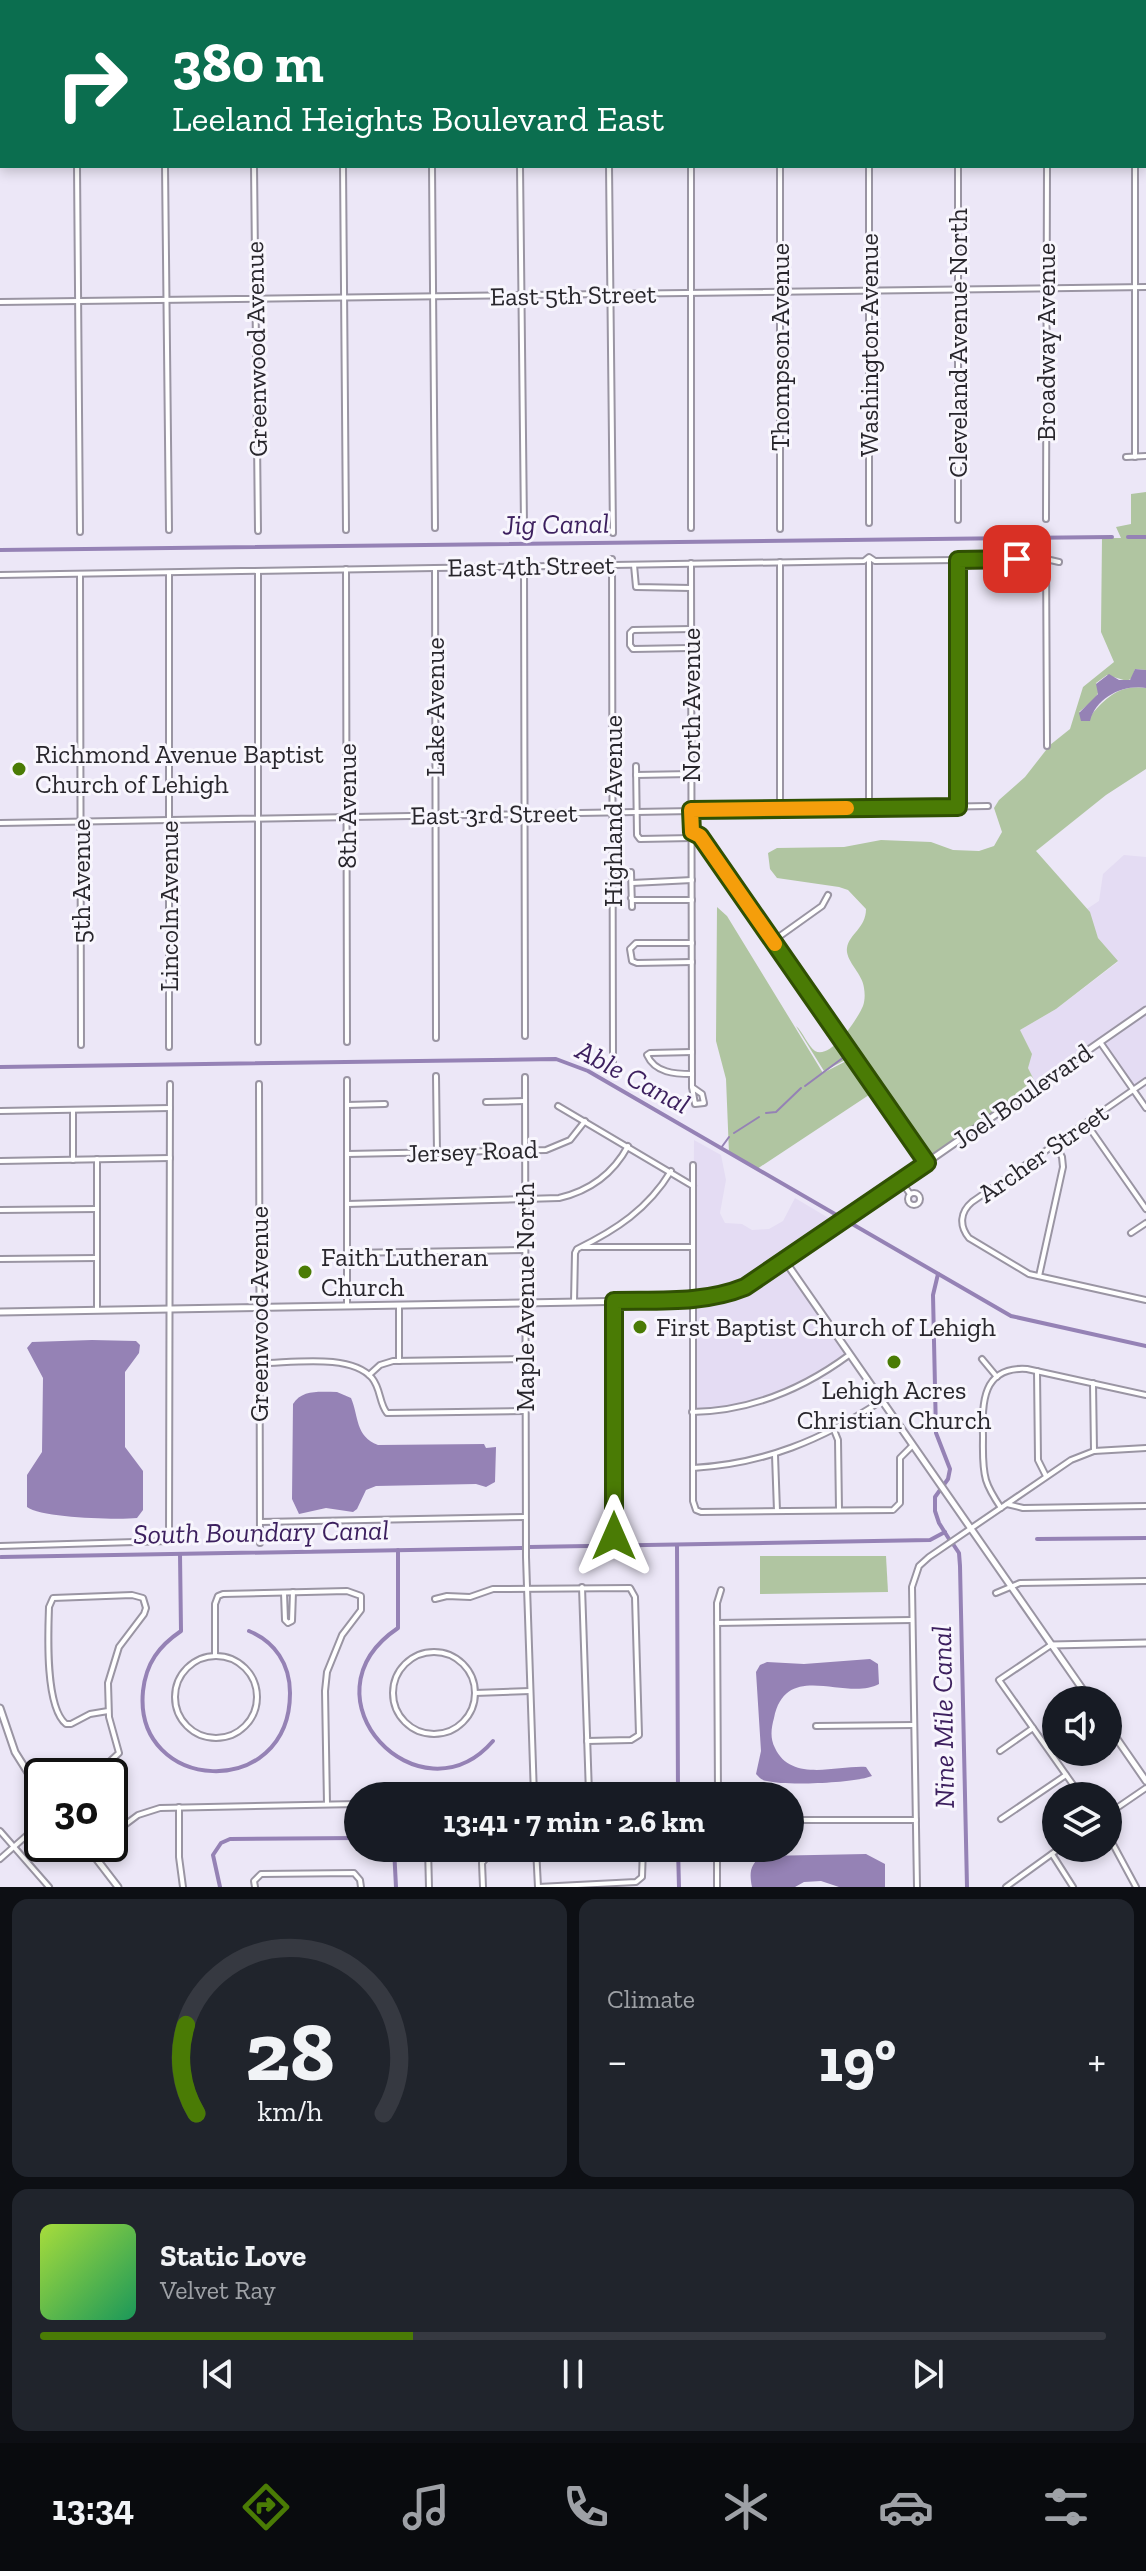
<!DOCTYPE html>
<meta charset="utf-8">
<style>
:root{--surface:#171b24;--page:#20242c;--text:#f1f3f6;--muted:#9ea1a6;--line:#363941;--accent:#4a7b05}
body{margin:0;font-family:"Zilla Slab",serif;background:var(--page);color:var(--text);height:100vh;display:flex;flex-direction:column;font-size:30px;white-space:nowrap}
*{box-sizing:border-box;margin:0}
p{font-size:26px;color:var(--muted)}
.icon{flex:none;width:44px;height:44px;fill:none;stroke:currentColor;stroke-width:2;stroke-linecap:round;stroke-linejoin:round}
.map{position:relative;height:1887px;overflow:hidden}
.drawer{display:flex;flex-direction:column;gap:12px;padding:12px;background:#0d0f14;flex:1}
.drawer>*{flex:none}
.top-card{position:absolute;left:0px;top:0px;width:1146px;height:168px;box-shadow:0 4px 12px #0003;background:#0b6e4f;color:#fff;overflow:hidden}
.fabs{position:absolute;left:1042px;top:1686px;display:grid;gap:16px}
.fabs a{display:grid;place-items:center;width:80px;height:80px;border-radius:50%;background:var(--surface);box-shadow:0 4px 12px #0003;font-size:40px}
.speed{position:absolute;left:24px;top:1758px;display:flex;gap:16px;font-size:40px;font-weight:700;text-align:center}
.speed>*{display:grid;place-content:center;width:104px;height:104px;border-radius:50%;background:var(--surface);box-shadow:0 4px 12px #0003;line-height:1}
.speed .limit{border:4px solid #111;border-radius:12px;background:#fff;color:#111}
.pin{position:absolute;display:grid;place-items:center;width:68px;height:68px;color:#fff;margin:-34px;border-radius:16px;box-shadow:0 4px 12px #0006}
.me{position:absolute;width:88px;margin:-44px;rotate:0deg;stroke-linejoin:round;filter:drop-shadow(0 0 6px #0008)}
.turn{display:flex;align-items:center;gap:28px;height:168px;padding:0 40px;font-size:36px}
.turn .icon{width:104px;height:104px;stroke-width:2.5}
.turn b{display:block;font-size:56px;line-height:68px}
.big{font-size:60px;font-weight:700;line-height:1.1}
.drawer .tile{flex:1;display:flex;flex-direction:column;justify-content:center;gap:12px;min-width:0;padding:0 28px;border-radius:16px;background:var(--page)}
.drawer .dial{align-items:center;gap:0}
.dial svg{height:208px;overflow:visible;fill:none;stroke:var(--line);stroke-width:7;stroke-linecap:round;text-anchor:middle}
.dial text{fill:var(--text);stroke:none}
.song{display:flex;align-items:center;gap:24px}
.cover{width:96px;height:96px;border-radius:12px;background:linear-gradient(135deg,hsl(80 70% 55%),hsl(150 70% 35%))}
.played{height:8px;border-radius:4px;background:linear-gradient(90deg,var(--accent) 35%,var(--line) 35%)}
.keys{display:flex;justify-content:space-around;direction:ltr}
.heat{display:flex;justify-content:space-between;align-items:center;font-size:44px;direction:ltr}
.drawer .tiles{flex:1;display:grid;gap:12px;grid-template-columns:1fr 1fr}
.tile:last-child{grid-column:span 2}
.trip{position:absolute;left:344px;top:1782px;width:460px;height:80px;border-radius:40px;background:var(--surface);box-shadow:0 4px 12px #0003;font-weight:700;line-height:80px;text-align:center}
.tab-bar{display:flex;height:128px;justify-content:space-around;align-items:center;background:#090b0e;color:var(--muted)}
.tab-bar .icon{width:56px;height:56px}
.tab-bar .selected{color:var(--accent)}
.tab-bar b{font-size:36px;color:var(--text)}
.map>svg:first-child{display:block}
.built{fill:#e4dcf3}
.green{fill:#b0c5a1}
.water{fill:#9582b5}
.lines{fill:none;stroke-linecap:round;stroke-linejoin:round}
.stream{stroke:#9582b5;stroke-width:2}
.canal{stroke:#9582b5;stroke-width:4}
.minor-casing{stroke:#9a95a3;stroke-width:8}
.tertiary-casing{stroke:#9a95a3;stroke-width:9}
.secondary-casing{stroke:#9a95a3;stroke-width:9}
.minor{stroke:#fff;stroke-width:4}
.tertiary{stroke:#fff;stroke-width:5}
.secondary{stroke:#fff;stroke-width:5}
.route-casing{stroke:#305003;stroke-width:20}
.route{stroke:#4a7b05;stroke-width:14}
.slow{stroke:#f59e0b;stroke-width:14}
.poi-dot{fill:#4a7b05;stroke:#f8f6fd;stroke-width:3}
.labels{text-anchor:middle;dominant-baseline:central;stroke-width:6;stroke-linejoin:round;paint-order:stroke}
.street-label{font-size:26px;fill:#28262c;stroke:#f8f6fd}
.poi-label{font-size:26px;fill:#28262c;stroke:#f8f6fd;text-anchor:start}
.water-label{font-size:28px;font-style:italic;fill:#3c1f5e;stroke:#f8f6fd}
</style>
<div class="map">
<svg width="1146" height="1887" viewBox="0 0 1146 1887">
<rect width="100%" height="100%" fill="#ece7f7"/>
<g class="built">
<polygon points="1124,855 1146,857 1146,1007 1036,1084 1028,1068 1020,1030 1056,1009 1118,962 1098,938 1087,909 1099,901 1103,874"/>
<polygon points="1146,1013 1146,1086 1136,1092 1100,1045"/>
<polygon points="694,1140 721,1155 726,1180 720,1213 725,1223 742,1224 752,1230 769,1229 783,1221 795,1198 837,1223 761,1275 732,1289 693,1297"/>
<polygon points="784,1265 848,1357 799,1388 776,1398 725,1411 695,1414 693,1302 733,1294 757,1282"/>
</g>
<g class="green">
<path d="M 1146,492 L 1146,670 L 1135,669 L 1132,678 L 1127,681 L 1107,675 L 1096,683 L 1099,691 L 1095,699 L 1079,712 L 1092,714 C 1107,696 1122,684 1146,688 L 1146,769 L 1106,795 L 1036,851 L 1090,912 L 1098,938 L 1118,961 L 1056,1009 L 1020,1030 L 1032,1054 L 1028,1068 L 1036,1084 L 928,1160 L 855,1055 L 824,1071 L 796,1026 C 803,1032 808,1046 815,1051 C 831,1060 858,1018 863,1006 C 865,1000 865,994 864,988 C 863,974 845,961 847,948 C 849,934 866,928 866,909 L 848,890 L 839,887 L 777,878 L 770,869 L 768,853 L 777,848 L 844,847 L 881,840 L 931,842 L 953,850 L 979,851 L 994,846 L 1002,832 L 994,808 L 999,800 L 1025,777 L 1050,745 L 1070,729 L 1083,687 L 1114,662 L 1101,632 L 1102,538 L 1121,538 L 1116,527 L 1131,524 L 1131,494 Z"/>
<polygon points="717,907 727,916 823,1073 854,1057 875,1091 757,1169 729,1153 726,1079 716,1041"/>
<polygon points="760,1556 886,1556 888,1592 760,1594"/>
</g>
<g class="water">
<path d="M 1135,669 L 1146,670 L 1146,688 C 1124,684 1096,697 1090,721 L 1081,721 L 1079,713 L 1098,694 L 1096,684 L 1109,674 L 1119,680 L 1130,680 Z"/>
<path d="M 92,1340 L 136,1341 L 140,1345 L 139,1353 L 125,1372 L 125,1447 L 143,1471 L 143,1510 L 137,1518 C 117,1520 41,1518 27,1507 L 27,1475 L 42,1452 L 43,1378 L 27,1348 L 32,1342 Z"/>
<path d="M 337,1392 L 351,1398 C 359,1417 355,1436 378,1445 L 484,1444 L 486,1448 L 496,1447 L 495,1482 L 486,1487 L 476,1484 L 376,1486 L 366,1490 L 357,1509 L 353,1512 L 326,1508 L 299,1514 L 292,1499 L 293,1404 C 302,1389 321,1392 337,1392 Z"/>
<path d="M 870,1659 L 878,1664 L 879,1684 C 846,1702 786,1659 774,1718 C 771,1729 770,1738 775,1748 C 791,1783 838,1765 866,1767 L 872,1776 C 855,1783 786,1786 767,1781 C 761,1780 760,1778 756,1774 L 761,1751 L 756,1672 L 760,1665 L 767,1662 L 804,1664 Z"/>
<path d="M 866,1854 L 885,1864 L 885,1887 L 839,1887 L 821,1881 L 804,1882 L 795,1887 L 752,1887 C 749,1873 750,1863 763,1856 Z"/>
</g>
<g class="lines">
<g class="stream">
<polyline points="805,1086 848,1054"/>
<polyline points="766,1113 776,1112 801,1088"/>
<polyline points="734,1133 759,1117"/>
<polyline points="721,1148 729,1137"/>
</g>
<g class="canal">
<polyline points="1128,537 1146,537"/>
<polyline points="0,550 1112,537"/>
<polyline points="0,1067 556,1059 588,1071 1011,1316 1146,1346"/>
<polyline points="938,1274 933,1295 936,1433 950,1469 948,1479 935,1497 935,1511 939,1523 949,1539"/>
<polyline points="1037,1539 1146,1538"/>
<polyline points="953,1544 959,1553 960,1566 967,1887"/>
<polyline points="677,1545 678,1796"/>
<polyline points="529,1547 930,1540 945,1532"/>
<path d="M 398,1550 L 398,1628 C 296,1697 420,1825 493,1741"/>
<path d="M 180,1554 L 181,1631 C 159,1646 146,1663 143,1691 C 133,1793 290,1802 290,1693 C 290,1664 275,1642 249,1631"/>
<polyline points="1,1557 522,1548"/>
<polyline points="394,1848 396,1887"/>
<polyline points="678,1848 679,1887"/>
<polyline points="220,1887 213,1855 221,1843 230,1839 358,1838"/>
</g>
<g class="minor-casing">
<g id="minor">
<polyline points="75,0 75,2"/>
<polyline points="164,0 164,2"/>
<polyline points="253,0 253,2"/>
<polyline points="341,0 341,2"/>
<polyline points="430,0 430,2"/>
<polyline points="519,0 519,2"/>
<polyline points="608,0 608,2"/>
<polyline points="692,2 692,0"/>
<polyline points="780,2 780,0"/>
<polyline points="869,2 869,0"/>
<polyline points="958,2 958,0"/>
<polyline points="1047,2 1047,0"/>
<polyline points="1135,2 1135,0"/>
<polyline points="1144,40 1146,40"/>
<polyline points="0,54 2,54"/>
<polyline points="77,166 80,532"/>
<polyline points="165,166 169,530"/>
<polyline points="254,166 258,531"/>
<polyline points="343,166 346,530"/>
<polyline points="432,166 435,528"/>
<polyline points="520,166 524,526"/>
<polyline points="609,166 613,533"/>
<polyline points="869,166 869,523"/>
<polyline points="0,302 1146,287"/>
<polyline points="1126,457 1146,456"/>
<polyline points="1135,457 1135,166"/>
<polyline points="1046,519 1047,166"/>
<polyline points="958,520 958,166"/>
<polyline points="691,528 691,166"/>
<polyline points="780,529 780,166"/>
<polyline points="1046,552 1047,746"/>
<polyline points="869,558 869,807"/>
<polyline points="612,559 613,1064"/>
<polyline points="958,560 958,807"/>
<polyline points="780,562 780,809"/>
<polyline points="691,563 692,1087"/>
<polyline points="634,565 636,587 691,588"/>
<polyline points="524,566 525,1036"/>
<polyline points="435,568 436,1038"/>
<polyline points="346,569 347,1042"/>
<polyline points="258,571 258,1042"/>
<polyline points="169,573 169,1047"/>
<polyline points="0,575 864,561 869,557 875,561 1046,559 1059,562"/>
<polyline points="80,575 81,1045"/>
<polyline points="690,648 633,649 630,645 630,633 633,630 692,629"/>
<polyline points="636,766 637,835 640,839 692,838"/>
<polyline points="636,775 691,774"/>
<polyline points="0,823 988,806"/>
<polyline points="692,832 700,836 926,1162"/>
<polyline points="631,872 632,907"/>
<polyline points="632,883 692,880"/>
<polyline points="631,898 633,900 692,900"/>
<polyline points="773,941 822,906 828,895"/>
<polyline points="692,943 636,943 630,949 632,961 637,963 692,962"/>
<polyline points="1100,1042 1146,1108"/>
<path d="M 692,1074 C 675,1074 655,1073 647,1055 L 650,1053 L 692,1052"/>
<polyline points="436,1076 437,1153"/>
<polyline points="525,1077 526,1557 534,1796"/>
<path d="M 1146,1081 L 972,1202 C 960,1212 959,1226 969,1238 L 1029,1274 L 1146,1300"/>
<polyline points="259,1084 260,1543"/>
<polygon points="692,1087 702,1094 704,1103 695,1104"/>
<polyline points="486,1102 525,1101"/>
<polyline points="347,1105 385,1104"/>
<polyline points="558,1106 693,1186"/>
<polyline points="73,1110 73,1160"/>
<polyline points="0,1111 170,1108"/>
<polyline points="1086,1123 1146,1209"/>
<polyline points="347,1154 546,1150 570,1140 585,1121"/>
<polyline points="97,1159 97,1310"/>
<polyline points="0,1161 170,1158"/>
<polyline points="693,1165 693,1501 696,1510 701,1512 893,1510 900,1503 900,1458 912,1446"/>
<polyline points="901,1181 910,1194"/>
<circle cx="914" cy="1199" r="6"/>
<path d="M 347,1204 L 559,1198 C 589,1191 613,1174 628,1146"/>
<polyline points="0,1210 97,1209"/>
<polyline points="1131,1233 1146,1223"/>
<polyline points="583,1247 693,1247"/>
<polyline points="347,1253 525,1250"/>
<polyline points="0,1259 97,1258"/>
<polyline points="1039,1276 1063,1167 1062,1157 1055,1144"/>
<path d="M 574,1302 L 575,1253 L 577,1249 C 616,1230 648,1209 671,1171"/>
<polyline points="614,1302 614,1536"/>
<polyline points="347,1305 347,1080"/>
<polyline points="399,1305 399,1361"/>
<polyline points="982,1359 997,1377"/>
<path d="M 260,1363 C 291,1363 351,1353 372,1378 C 381,1389 379,1403 387,1413 L 525,1411"/>
<polyline points="1037,1371 1038,1460 1046,1476"/>
<polyline points="369,1375 380,1365 393,1361 525,1359"/>
<polyline points="1093,1383 1094,1451"/>
<path d="M 692,1412 C 751,1411 803,1389 849,1355"/>
<polyline points="834,1430 838,1440 839,1510"/>
<polyline points="775,1455 777,1511"/>
<path d="M 693,1468 C 764,1464 822,1440 881,1401"/>
<polyline points="1007,1504 1023,1508 1146,1506"/>
<path d="M 1001,1508 C 995,1499 989,1490 986,1480 C 982,1466 983,1450 983,1436 C 982,1403 982,1366 1027,1369 L 1146,1395"/>
<polyline points="260,1522 525,1517"/>
<polyline points="0,1546 169,1541 170,1084"/>
<polyline points="582,1587 589,1794"/>
<polyline points="284,1593 285,1620 288,1623 292,1621 293,1592"/>
<polyline points="996,1593 1020,1583 1146,1581"/>
<polyline points="435,1599 447,1596 470,1597 493,1589 630,1588 635,1597 639,1735 631,1740 587,1741"/>
<polyline points="717,1623 912,1620"/>
<polyline points="1051,1645 999,1680 1081,1796"/>
<circle cx="434" cy="1693" r="41"/>
<polyline points="215,1656 215,1604 218,1596 223,1594 347,1591 361,1596 361,1610 342,1635 327,1672 325,1691 327,1804"/>
<circle cx="216" cy="1697" r="41"/>
<polyline points="475,1693 530,1691"/>
<polyline points="816,1726 914,1725"/>
<polyline points="1000,1751 1033,1728"/>
<path d="M 94,1776 L 119,1753 L 109,1717 L 108,1683 L 119,1647 L 144,1614 L 146,1608 L 143,1598 L 132,1595 L 53,1598 L 49,1607 C 48,1634 45,1707 66,1724 L 71,1724 L 90,1714 L 108,1711"/>
<polyline points="534,1795 629,1793 639,1796"/>
<polyline points="718,1796 717,1603 721,1590"/>
<polyline points="179,1807 179,1857 183,1887"/>
<polyline points="1108,1814 1146,1788"/>
<polyline points="1001,1819 1066,1775"/>
<polyline points="790,1820 916,1820"/>
<polyline points="0,1831 49,1887"/>
<polyline points="1108,1835 1136,1887"/>
<polyline points="110,1836 138,1815 160,1808 358,1804"/>
<polyline points="428,1848 429,1887"/>
<polyline points="536,1848 538,1887"/>
<polyline points="92,1853 102,1844"/>
<polyline points="1052,1854 1073,1887"/>
<polyline points="0,1859 42,1822"/>
<polyline points="255,1887 254,1881 261,1874 354,1873 360,1880 361,1887"/>
<polyline points="483,1887 482,1863 488,1856 536,1853"/>
<polyline points="538,1887 636,1882 642,1877 643,1848"/>
<polyline points="717,1887 717,1848"/>
<polyline points="917,1887 912,1587 919,1566 929,1557 1071,1460 1094,1451 1146,1448"/>
<polyline points="1006,1887 1060,1848"/>
</g>
</g>
<g class="tertiary-casing">
<g id="tertiary">
<polyline points="785,1261 1090,1700"/>
<polyline points="1051,1645 1146,1643"/>
<polyline points="0,1708 15,1752 42,1795"/>
<polyline points="1108,1726 1146,1781"/>
<polyline points="85,1844 118,1887"/>
</g>
</g>
<g class="secondary-casing">
<polyline id="secondary" points="0,1312 693,1300 732,1292 762,1277 1146,1010"/>
</g>
<use href="#minor" class="minor"/>
<use href="#tertiary" class="tertiary"/>
<use href="#secondary" class="secondary"/>
</g>
<g class="lines">
<g class="route-casing">
<path id="route" d="M 614,1536 L 614,1301 C 658,1300 703,1304 745,1287 L 927,1163 L 700,836 L 692,832 L 691,810 L 958,807 L 958,560 L 1017,559"/>
</g>
<use href="#route" class="route"/>
<polyline class="slow" points="775,944 700,836 692,832 691,810 847,808"/>
</g>
<g class="poi-dot">
<circle cx="19" cy="769" r="8"/>
<circle cx="305" cy="1272" r="8"/>
<circle cx="640" cy="1327" r="8"/>
<circle cx="894" cy="1362" r="8"/>
</g>
<g class="labels">
<g class="street-label">
<text transform="translate(573 295) rotate(-1)">East 5th Street</text>
<text transform="translate(1046 342) rotate(-90)">Broadway Avenue</text>
<text transform="translate(958 343) rotate(-90)">Cleveland Avenue North</text>
<text transform="translate(869 345) rotate(-90)">Washington Avenue</text>
<text transform="translate(780 347) rotate(-90)">Thompson Avenue</text>
<text transform="translate(256 349) rotate(-91)">Greenwood Avenue</text>
<text transform="translate(531 566) rotate(-1)">East 4th Street</text>
<text transform="translate(691 705) rotate(-90)">North Avenue</text>
<text transform="translate(435 707) rotate(-90)">Lake Avenue</text>
<text transform="translate(347 806) rotate(-90)">8th Avenue</text>
<text transform="translate(613 811) rotate(-90)">Highland Avenue</text>
<text transform="translate(494 814) rotate(-1)">East 3rd Street</text>
<text transform="translate(81 881) rotate(-90)">5th Avenue</text>
<text transform="translate(169 906) rotate(-90)">Lincoln Avenue</text>
<text transform="translate(1022 1096) rotate(-35)">Joel Boulevard</text>
<text transform="translate(472 1151) rotate(-2)">Jersey Road</text>
<text transform="translate(1043 1153) rotate(-35)">Archer Street</text>
<text transform="translate(525 1297) rotate(-90)">Maple Avenue North</text>
<text transform="translate(259 1314) rotate(-90)">Greenwood Avenue</text>
</g>
<g class="poi-label">
<text x="35" y="754">Richmond Avenue Baptist<tspan x="35" dy="30">Church of Lehigh</tspan></text>
<text x="321" y="1257">Faith Lutheran<tspan x="321" dy="30">Church</tspan></text>
<text x="656" y="1327">First Baptist Church of Lehigh</text>
<text x="894" y="1390" text-anchor="middle">Lehigh Acres<tspan x="894" dy="30">Christian Church</tspan></text>
</g>
<g class="water-label">
<text transform="translate(556 524) rotate(-1)">Jig Canal</text>
<text transform="translate(633 1077) rotate(28)">Able Canal</text>
<text transform="translate(261 1532) rotate(-1)">South Boundary Canal</text>
<text transform="translate(943 1717) rotate(-91)">Nine Mile Canal</text>
</g>
</g>
</svg>
<div class="fabs">
<a><svg class="icon" aria-label="sound" viewBox="0 0 24 24"><path d="M4 9h4l5-4v14l-5-4H4zM17 9q2 3 0 6"/></svg></a>
<a><svg class="icon" aria-label="layers" viewBox="0 0 24 24"><path d="M12 4l9 5-9 5-9-5zM3 14l9 5 9-5"/></svg></a>
</div>
<div class="speed"><div class="limit">30</div></div>
<div class="pin" style="left:1017px;top:559px;background:#d93025"><svg class="icon" aria-label="arrive" viewBox="0 0 24 24"><path d="M6 21V4h12l-3 4 3 4H6"/></svg></div>
<svg class="me" style="left:614px;top:1536px" viewBox="-20 -20 40 40"><path d="M0-17L14 15 0 8-14 15z" fill="#4a7b05" stroke="#fff" stroke-width="4"/></svg>
<div class="trip">13:41 · 7 min · 2.6 km</div>
<div class="top-card">
<div class="turn"><svg class="icon" aria-label="right" viewBox="0 0 24 24"><path d="M7 20v-9h11M14 6l5 5-5 5"/></svg><div><b>380 m</b>Leeland Heights Boulevard East</div></div>
</div>
</div>
<section class="drawer">
<div class="tiles">
<div class="tile dial"><svg viewBox="0 0 100 80">
<path d="M14 69A42 42 0 1 1 86 69"/>
<path d="M14 69A42 42 0 0 1 10 35" stroke="#4a7b05"/>
<text x="50" y="56" font-size="32" font-weight="700">28</text>
<text x="50" y="72" font-size="11">km/h</text>
</svg></div>
<div class="tile"><p>Climate</p>
<div class="heat"><a>−</a><b class="big">19°</b><a>+</a></div>
</div>
<div class="tile">
<div class="song"><i class="cover"></i><div><b>Static Love</b><p>Velvet Ray</p></div></div>
<div class="played"></div>
<div class="keys"><svg class="icon" aria-label="previous" viewBox="0 0 24 24"><path d="M18 5L8 12l10 7zM5 5v14"/></svg><svg class="icon" aria-label="pause" viewBox="0 0 24 24"><path d="M8 5v14M16 5v14"/></svg><svg class="icon" aria-label="next" viewBox="0 0 24 24"><path d="M6 5l10 7-10 7zM19 5v14"/></svg></div>
</div>
</div>
</section>
<nav class="tab-bar">
<b>13:34</b>
<svg class="icon selected" aria-label="directions" viewBox="0 0 24 24"><path d="M12 3l9 9-9 9-9-9zM9 14v-3h6M13 9l2 2-2 2"/></svg>
<svg class="icon" aria-label="music" viewBox="0 0 24 24"><path d="M9 18V5l10-2v13"/><circle cx="6" cy="18" r="3"/><circle cx="16" cy="16" r="3"/></svg>
<svg class="icon" aria-label="phone" viewBox="0 0 24 24"><path d="M5 4h4l2 5-3 2q2 4 5 5l2-3 5 2v4C11 20 4 13 5 4z"/></svg>
<svg class="icon" aria-label="climate" viewBox="0 0 24 24"><path d="M12 3v18M4 7l16 10M4 17L20 7"/></svg>
<svg class="icon" aria-label="car" viewBox="0 0 24 24"><path d="M5 17H2v-5l4-1 3-4h7l3 4 3 1v5h-3M9 17h6M6 11h13"/><circle cx="7" cy="17" r="2"/><circle cx="17" cy="17" r="2"/></svg>
<svg class="icon" aria-label="filters" viewBox="0 0 24 24"><path d="M4 7h16M4 17h16"/><circle cx="9" cy="7" r="2"/><circle cx="15" cy="17" r="2"/></svg>
</nav>
